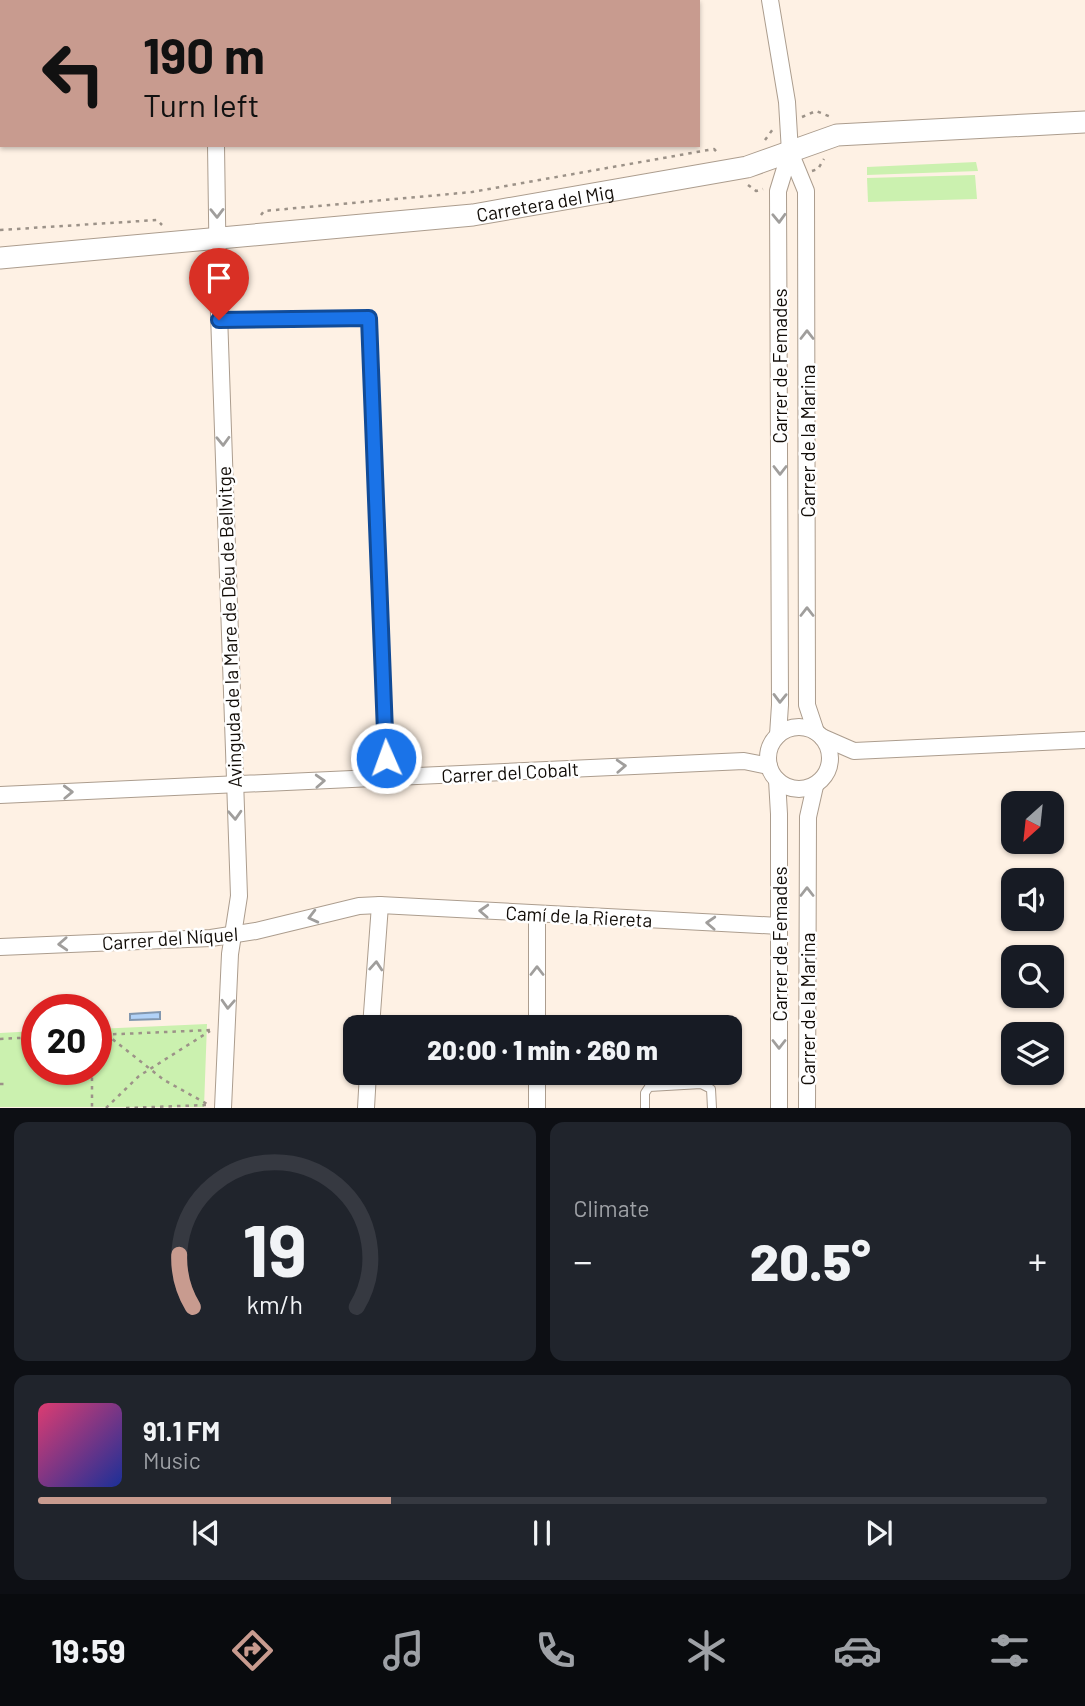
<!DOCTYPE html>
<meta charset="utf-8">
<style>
:root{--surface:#171b24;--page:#20242c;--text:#f1f3f6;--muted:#9ea1a6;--line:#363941;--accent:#c89b8f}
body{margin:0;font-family:Barlow,sans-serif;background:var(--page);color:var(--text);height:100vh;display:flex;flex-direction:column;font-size:26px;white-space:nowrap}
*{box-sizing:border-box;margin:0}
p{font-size:23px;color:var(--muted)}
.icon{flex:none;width:38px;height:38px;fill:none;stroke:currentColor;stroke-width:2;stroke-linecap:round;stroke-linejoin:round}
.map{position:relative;height:1108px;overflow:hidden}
.details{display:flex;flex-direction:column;gap:14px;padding:14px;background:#0d0f14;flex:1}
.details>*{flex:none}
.guide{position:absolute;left:0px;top:0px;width:700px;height:147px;box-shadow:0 2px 5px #0004;background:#c89b8f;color:#111;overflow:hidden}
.needle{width:46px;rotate:207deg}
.fabs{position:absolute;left:1001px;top:791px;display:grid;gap:14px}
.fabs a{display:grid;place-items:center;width:63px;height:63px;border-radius:14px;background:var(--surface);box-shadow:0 2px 5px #0004;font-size:35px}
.speed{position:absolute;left:21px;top:994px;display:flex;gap:14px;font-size:35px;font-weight:700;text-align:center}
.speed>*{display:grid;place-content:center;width:91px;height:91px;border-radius:50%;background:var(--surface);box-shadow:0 2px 5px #0004;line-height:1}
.speed .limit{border:10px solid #d22;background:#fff;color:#111}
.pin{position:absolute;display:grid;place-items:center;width:60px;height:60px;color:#fff;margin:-72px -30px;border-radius:50% 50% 50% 0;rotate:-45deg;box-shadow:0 0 7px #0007}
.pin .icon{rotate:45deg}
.me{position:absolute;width:77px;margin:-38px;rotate:358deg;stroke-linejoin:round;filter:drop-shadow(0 0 5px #0008)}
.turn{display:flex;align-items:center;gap:24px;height:147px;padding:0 28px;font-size:32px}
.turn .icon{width:91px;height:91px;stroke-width:2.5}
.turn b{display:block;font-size:49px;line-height:60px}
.big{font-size:52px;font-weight:800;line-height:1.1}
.details .tile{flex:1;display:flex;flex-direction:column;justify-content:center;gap:10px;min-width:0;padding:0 24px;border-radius:14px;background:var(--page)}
.details .dial{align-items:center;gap:0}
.dial svg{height:182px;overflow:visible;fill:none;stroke:var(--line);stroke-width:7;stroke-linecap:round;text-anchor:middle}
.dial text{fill:var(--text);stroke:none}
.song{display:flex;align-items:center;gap:21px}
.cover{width:84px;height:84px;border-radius:10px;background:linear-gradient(135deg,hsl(340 70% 55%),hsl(230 70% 35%))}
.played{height:7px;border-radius:4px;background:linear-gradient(90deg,var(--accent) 35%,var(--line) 35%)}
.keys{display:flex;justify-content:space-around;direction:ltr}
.heat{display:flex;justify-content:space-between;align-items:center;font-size:38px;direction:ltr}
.details .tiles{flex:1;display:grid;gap:14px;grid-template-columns:1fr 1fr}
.tile:last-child{grid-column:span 2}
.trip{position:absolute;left:343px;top:1015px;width:399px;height:70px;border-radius:14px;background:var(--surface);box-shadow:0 2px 5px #0004;font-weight:800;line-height:70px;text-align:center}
.tabs{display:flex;height:112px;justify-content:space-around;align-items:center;background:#090b0e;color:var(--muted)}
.tabs .icon{width:49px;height:49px}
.tabs .on{color:var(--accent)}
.tabs b{font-size:32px;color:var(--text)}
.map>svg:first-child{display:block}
.green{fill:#cbf1af}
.water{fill:#b2d2f7;stroke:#8297af;stroke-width:2}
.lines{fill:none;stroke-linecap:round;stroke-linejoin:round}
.service-casing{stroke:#ac9d8e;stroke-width:10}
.minor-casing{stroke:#ac9d8e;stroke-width:18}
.tertiary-casing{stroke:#ac9d8e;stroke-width:23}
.path{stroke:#9c9288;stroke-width:2.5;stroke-dasharray:3.5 5;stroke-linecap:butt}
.service{stroke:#fff;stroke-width:8}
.minor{stroke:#fff;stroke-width:16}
.tertiary{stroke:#fff;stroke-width:21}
.oneway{stroke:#a09e9c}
.route-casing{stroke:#114b97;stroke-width:18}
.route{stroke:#1a73e8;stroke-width:12}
.labels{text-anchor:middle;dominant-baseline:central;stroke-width:5;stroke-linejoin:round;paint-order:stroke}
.street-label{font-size:19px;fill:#110c07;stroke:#fff}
</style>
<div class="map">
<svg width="1085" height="1108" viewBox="0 0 1085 1108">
<rect width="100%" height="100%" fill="#fef1e4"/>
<g class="green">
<polygon points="976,162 978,171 867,175 867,167"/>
<polygon points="975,175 977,199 868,202 867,178"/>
<polygon points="207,1024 204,1107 0,1107 0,1033 37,1031 37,1069 96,1069 96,1029"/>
</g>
<polygon class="water" points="160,1012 160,1019 130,1020 130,1014"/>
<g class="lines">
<g class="service-casing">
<g id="service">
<polyline points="219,320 369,318 386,778"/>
<polyline points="645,1108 645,1093 649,1087 701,1084 711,1089 712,1108"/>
</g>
</g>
<g class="minor-casing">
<g id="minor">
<polyline points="215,0 215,2"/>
<polyline points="770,0 787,102 790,152 778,191 780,705 778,735"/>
<polyline points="216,145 218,285 239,896 230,954 223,1108"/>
<polyline points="790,152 806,191 807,705 816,732"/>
<circle cx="799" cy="758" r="31"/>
<polyline points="822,737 854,751 1085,740"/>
<polyline points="777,780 779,814 779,1108"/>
<polyline points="0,795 744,761 769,766"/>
<polyline points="537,914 537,1027"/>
<polyline points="0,947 211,938 256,931 359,906 380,905 779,926"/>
<polyline points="371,1027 380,905"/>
<polyline points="537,1073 537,1108"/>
<polyline points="366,1108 368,1073"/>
<polyline points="807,1108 808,817 815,786"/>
</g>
</g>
<g class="tertiary-casing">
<g id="tertiary">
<path id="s1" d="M 0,258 L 473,215 L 747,167 L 837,135 L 1085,122"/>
</g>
</g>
<g class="path">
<polyline points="802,117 816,111 831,117"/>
<polyline points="765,140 773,129"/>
<polyline points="812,171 818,169 824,159"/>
<polyline points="748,185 756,191 763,189"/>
<polyline points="261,215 264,211 472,192 714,149 718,153"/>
<polyline points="0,230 157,220 162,225"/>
<polyline points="106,1034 164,1080 209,1105"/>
<polyline points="96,1035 212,1030"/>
<polyline points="0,1039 37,1037"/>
<polyline points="92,1069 92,1108"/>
<polyline points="0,1084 7,1084"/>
<polyline points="106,1108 139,1076 210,1031"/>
<polyline points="126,1108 206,1105"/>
</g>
<use href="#service" class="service"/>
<use href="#minor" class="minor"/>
<use href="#tertiary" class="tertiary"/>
</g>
<defs><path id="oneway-chevron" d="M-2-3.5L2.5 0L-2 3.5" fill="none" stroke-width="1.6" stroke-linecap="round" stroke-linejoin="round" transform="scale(1.75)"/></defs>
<g class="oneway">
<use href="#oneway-chevron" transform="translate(217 213) rotate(89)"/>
<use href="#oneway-chevron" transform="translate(779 218) rotate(88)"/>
<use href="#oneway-chevron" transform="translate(807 335) rotate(-90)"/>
<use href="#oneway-chevron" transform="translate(223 441) rotate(88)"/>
<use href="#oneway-chevron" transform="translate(780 470) rotate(90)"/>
<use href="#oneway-chevron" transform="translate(807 612) rotate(-90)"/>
<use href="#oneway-chevron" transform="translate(780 698) rotate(91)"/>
<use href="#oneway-chevron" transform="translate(621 766) rotate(-3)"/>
<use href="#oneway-chevron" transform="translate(320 781) rotate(-3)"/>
<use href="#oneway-chevron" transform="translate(68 792) rotate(-2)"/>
<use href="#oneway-chevron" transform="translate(235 815) rotate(87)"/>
<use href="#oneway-chevron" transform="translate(807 892) rotate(-90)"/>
<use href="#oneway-chevron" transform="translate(484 911) rotate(-177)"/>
<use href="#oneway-chevron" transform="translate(313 917) rotate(166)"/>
<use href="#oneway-chevron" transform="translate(711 923) rotate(-177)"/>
<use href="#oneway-chevron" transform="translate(63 944) rotate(177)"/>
<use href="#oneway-chevron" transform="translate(376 966) rotate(-86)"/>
<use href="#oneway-chevron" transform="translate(537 971) rotate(-90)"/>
<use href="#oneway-chevron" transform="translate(228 1004) rotate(93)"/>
<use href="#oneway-chevron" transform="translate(779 1044) rotate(90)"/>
</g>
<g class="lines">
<g class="route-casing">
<polyline id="route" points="219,320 369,318 386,758"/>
</g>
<use href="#route" class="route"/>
</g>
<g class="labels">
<g class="street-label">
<text stroke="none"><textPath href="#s1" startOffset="548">Carretera del Mig</textPath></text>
<text transform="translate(779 366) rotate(-90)">Carrer de Femades</text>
<text transform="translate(807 441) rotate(-90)">Carrer de la Marina</text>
<text transform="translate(229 627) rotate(-92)">Avinguda de la Mare de Déu de Bellvitge</text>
<text transform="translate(510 772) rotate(-3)">Carrer del Cobalt</text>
<text transform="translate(579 916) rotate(3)">Camí de la Riereta</text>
<text transform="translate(170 938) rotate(-4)">Carrer del Níquel</text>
<text transform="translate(779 944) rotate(-90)">Carrer de Femades</text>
<text transform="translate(807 1009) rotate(-90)">Carrer de la Marina</text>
</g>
</g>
</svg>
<div class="fabs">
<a><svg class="needle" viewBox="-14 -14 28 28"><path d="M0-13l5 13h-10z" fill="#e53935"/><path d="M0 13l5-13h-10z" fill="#9ea1a6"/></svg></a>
<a><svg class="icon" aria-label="sound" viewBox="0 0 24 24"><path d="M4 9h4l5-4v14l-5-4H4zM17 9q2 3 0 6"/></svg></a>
<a><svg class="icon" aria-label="search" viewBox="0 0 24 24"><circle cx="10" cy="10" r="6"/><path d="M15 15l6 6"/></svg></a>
<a><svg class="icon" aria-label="layers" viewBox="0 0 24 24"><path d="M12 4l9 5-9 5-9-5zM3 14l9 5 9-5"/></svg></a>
</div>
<div class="speed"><div class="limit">20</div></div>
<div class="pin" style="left:219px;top:320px;background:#d93025"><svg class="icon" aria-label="arrive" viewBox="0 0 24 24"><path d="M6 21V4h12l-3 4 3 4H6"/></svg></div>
<svg class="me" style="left:386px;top:758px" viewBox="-20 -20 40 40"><circle r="17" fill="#1a73e8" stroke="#fff" stroke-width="3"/><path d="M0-11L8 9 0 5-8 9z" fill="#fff"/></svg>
<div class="trip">20:00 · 1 min · 260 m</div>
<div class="guide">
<div class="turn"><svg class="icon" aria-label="left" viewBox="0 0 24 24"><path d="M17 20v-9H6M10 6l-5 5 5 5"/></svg><div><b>190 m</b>Turn left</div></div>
</div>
</div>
<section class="details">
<div class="tiles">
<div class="tile dial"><svg viewBox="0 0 100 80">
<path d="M14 69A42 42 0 1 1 86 69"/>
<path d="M14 69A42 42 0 0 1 8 46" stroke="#c89b8f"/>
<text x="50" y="56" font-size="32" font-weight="700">19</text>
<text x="50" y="72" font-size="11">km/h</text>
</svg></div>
<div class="tile"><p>Climate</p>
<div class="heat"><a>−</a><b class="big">20.5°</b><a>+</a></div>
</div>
<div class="tile">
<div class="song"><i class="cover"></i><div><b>91.1 FM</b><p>Music</p></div></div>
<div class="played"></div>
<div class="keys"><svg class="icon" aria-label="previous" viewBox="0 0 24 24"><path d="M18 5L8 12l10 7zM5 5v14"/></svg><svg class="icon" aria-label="pause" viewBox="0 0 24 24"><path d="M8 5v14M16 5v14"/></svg><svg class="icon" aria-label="next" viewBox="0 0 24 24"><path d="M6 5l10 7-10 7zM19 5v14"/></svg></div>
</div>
</div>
</section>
<nav class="tabs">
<b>19:59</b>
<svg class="icon on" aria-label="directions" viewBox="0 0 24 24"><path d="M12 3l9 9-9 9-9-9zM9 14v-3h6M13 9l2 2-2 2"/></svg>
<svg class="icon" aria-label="music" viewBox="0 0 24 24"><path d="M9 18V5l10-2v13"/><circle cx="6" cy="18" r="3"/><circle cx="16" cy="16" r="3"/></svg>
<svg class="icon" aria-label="phone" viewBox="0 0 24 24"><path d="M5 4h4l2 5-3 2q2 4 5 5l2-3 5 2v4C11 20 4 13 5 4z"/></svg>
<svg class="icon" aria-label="climate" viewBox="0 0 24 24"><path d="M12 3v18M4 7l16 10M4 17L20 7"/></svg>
<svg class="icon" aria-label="car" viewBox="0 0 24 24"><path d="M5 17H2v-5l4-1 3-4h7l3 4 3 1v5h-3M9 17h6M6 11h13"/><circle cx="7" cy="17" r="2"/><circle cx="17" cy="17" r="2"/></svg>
<svg class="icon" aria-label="filters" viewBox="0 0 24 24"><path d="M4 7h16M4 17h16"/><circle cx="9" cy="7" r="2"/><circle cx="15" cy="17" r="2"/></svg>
</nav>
